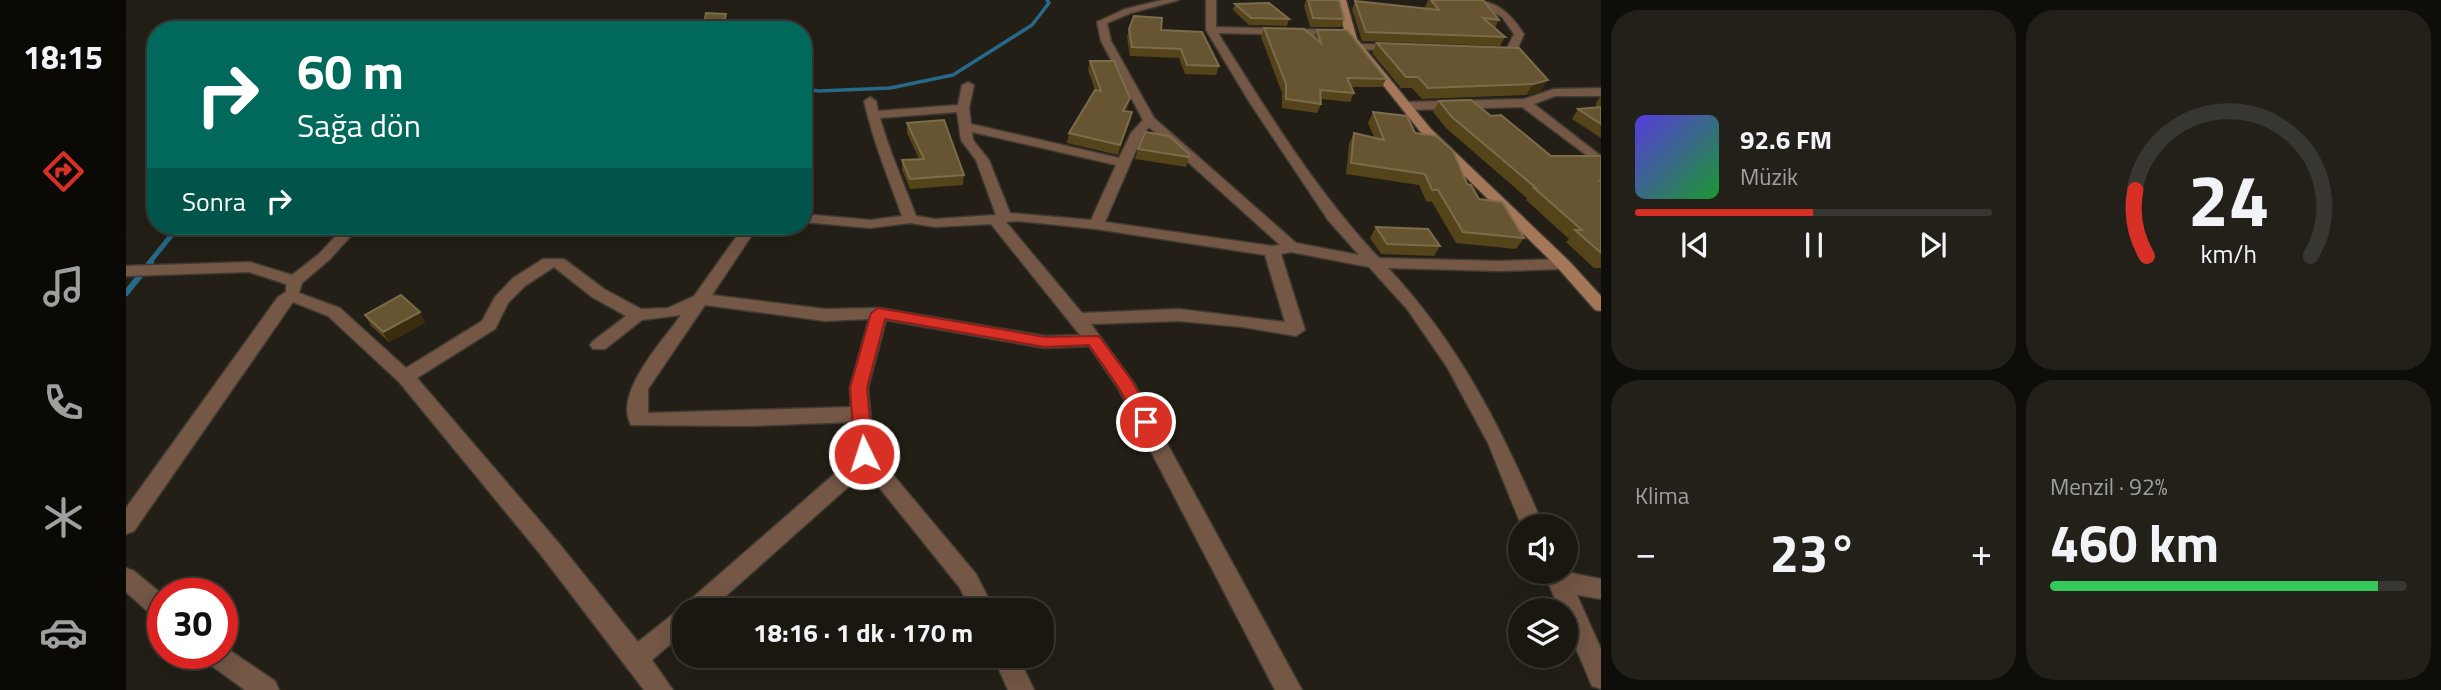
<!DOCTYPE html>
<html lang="tr">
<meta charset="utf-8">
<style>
:root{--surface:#1a1710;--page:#232019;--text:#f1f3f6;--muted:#9f9f9f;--line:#383630;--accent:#d93025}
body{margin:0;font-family:"Titillium Web",sans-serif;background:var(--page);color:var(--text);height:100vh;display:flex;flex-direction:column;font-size:26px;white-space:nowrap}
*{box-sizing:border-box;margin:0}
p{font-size:23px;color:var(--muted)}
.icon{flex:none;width:38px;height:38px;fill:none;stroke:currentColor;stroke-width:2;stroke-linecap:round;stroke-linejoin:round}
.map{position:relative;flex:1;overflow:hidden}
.sheet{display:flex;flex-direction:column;gap:10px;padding:10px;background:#0e0d09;width:840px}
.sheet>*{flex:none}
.banner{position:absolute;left:21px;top:21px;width:665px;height:214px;border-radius:28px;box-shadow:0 7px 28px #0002,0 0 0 2px var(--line);background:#00695c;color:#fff;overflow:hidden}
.buttons{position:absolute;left:1382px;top:514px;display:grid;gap:14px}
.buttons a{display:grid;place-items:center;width:70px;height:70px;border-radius:50%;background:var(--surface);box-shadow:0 7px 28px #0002,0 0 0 2px var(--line);font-size:35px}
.speed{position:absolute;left:21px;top:578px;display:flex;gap:14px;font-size:35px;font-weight:700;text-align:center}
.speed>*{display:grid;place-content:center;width:91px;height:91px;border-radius:50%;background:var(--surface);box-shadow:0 7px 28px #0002,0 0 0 2px var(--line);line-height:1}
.speed .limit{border:10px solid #d22;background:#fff;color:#111}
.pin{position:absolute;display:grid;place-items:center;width:60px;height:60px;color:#fff;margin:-30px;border:4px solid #fff;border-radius:50%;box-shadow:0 2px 7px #0007}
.me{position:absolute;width:77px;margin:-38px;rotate:356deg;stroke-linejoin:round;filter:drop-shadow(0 0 5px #0008)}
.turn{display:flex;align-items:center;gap:24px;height:147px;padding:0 35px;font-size:32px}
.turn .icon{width:91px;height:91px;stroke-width:2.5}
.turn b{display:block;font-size:49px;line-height:60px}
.then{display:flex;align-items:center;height:66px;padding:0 35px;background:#0003;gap:14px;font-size:26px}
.big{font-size:52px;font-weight:700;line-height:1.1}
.sheet .tile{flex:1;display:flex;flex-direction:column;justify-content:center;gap:10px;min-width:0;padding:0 24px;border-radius:28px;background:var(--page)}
.sheet .dial{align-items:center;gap:0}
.dial svg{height:182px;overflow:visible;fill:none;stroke:var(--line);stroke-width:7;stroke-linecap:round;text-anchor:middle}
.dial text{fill:var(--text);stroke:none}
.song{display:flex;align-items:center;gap:21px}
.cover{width:84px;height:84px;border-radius:10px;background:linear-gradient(135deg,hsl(250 70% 55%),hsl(130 70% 35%))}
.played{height:7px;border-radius:4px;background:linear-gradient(90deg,var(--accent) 50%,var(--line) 50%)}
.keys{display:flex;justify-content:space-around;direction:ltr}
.heat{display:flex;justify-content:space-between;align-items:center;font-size:38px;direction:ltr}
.charge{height:10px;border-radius:5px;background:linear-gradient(90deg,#34c759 92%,var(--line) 0)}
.sheet .tiles{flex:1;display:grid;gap:10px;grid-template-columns:repeat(2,1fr)}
.trip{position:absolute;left:546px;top:598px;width:382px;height:70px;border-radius:28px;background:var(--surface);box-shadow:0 7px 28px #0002,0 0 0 2px var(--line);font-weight:700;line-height:70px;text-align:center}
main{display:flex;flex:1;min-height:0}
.menu{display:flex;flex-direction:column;width:126px;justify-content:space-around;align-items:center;background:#0a0906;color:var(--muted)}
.menu .icon{width:49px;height:49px}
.menu .selected{color:var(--accent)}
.menu b{font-size:32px;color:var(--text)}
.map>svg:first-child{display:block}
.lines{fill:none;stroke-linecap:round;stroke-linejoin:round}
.stream-far2{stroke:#266989;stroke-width:3.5}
.stream-far1{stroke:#266989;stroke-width:5}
.stream{stroke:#266989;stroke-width:6}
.minor-casing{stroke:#3f3b33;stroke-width:3}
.secondary-casing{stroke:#3f3b33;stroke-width:3}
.minor{fill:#745745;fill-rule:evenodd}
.secondary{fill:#a47759;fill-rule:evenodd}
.wall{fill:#55431a}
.shaded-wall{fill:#3a2d0f}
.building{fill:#665530;stroke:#7b6c4c;stroke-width:2}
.route{fill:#d93025;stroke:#8d1f18;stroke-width:2}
</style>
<main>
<nav class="menu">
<b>18:15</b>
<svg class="icon selected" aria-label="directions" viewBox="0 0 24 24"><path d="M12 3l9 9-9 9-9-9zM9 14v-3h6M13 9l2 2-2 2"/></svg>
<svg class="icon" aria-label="music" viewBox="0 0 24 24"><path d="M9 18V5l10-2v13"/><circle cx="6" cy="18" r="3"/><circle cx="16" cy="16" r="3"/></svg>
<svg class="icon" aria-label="phone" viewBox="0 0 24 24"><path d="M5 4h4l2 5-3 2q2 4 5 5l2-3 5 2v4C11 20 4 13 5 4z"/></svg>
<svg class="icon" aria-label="climate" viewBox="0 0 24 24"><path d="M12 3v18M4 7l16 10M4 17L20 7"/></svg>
<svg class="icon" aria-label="car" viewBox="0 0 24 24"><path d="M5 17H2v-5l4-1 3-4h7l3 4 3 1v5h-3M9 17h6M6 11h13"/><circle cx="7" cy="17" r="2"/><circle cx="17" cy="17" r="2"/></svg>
</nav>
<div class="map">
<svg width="1475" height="690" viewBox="0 0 1475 690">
<rect width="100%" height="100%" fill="#231f16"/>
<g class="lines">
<polyline class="stream-far2" points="677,89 693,91 764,88 827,75 906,25 923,3 921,0"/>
<polyline class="stream-far1" points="23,263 53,226"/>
<polyline class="stream" points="0,293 25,262"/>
<g class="minor-casing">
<g id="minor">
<path d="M 1036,0 L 1053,0 L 1005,13 L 981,23 L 985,41 L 1028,118 L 1170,243 L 1233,255 L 1202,220 L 1124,103 L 1080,30 L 1080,0 L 1090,0 L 1090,27 L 1212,30 L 1217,33 L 1212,36 L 1092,33 C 1141,111 1190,191 1253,258 L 1373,261 L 1437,259 L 1445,264 L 1437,269 L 1373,271 L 1262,268 C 1335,346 1376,430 1418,527 L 1396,527 L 1362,443 L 1321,367 L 1281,309 L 1243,267 L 1165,252 L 1155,254 L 1179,330 L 1170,336 L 1117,327 L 1053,321 L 965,324 L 1009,385 L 1176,690 L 1149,690 L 992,388 L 963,346 L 919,348 L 760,320 L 742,388 L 748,452 L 850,574 L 869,611 L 845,611 L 834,588 L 740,471 L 583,611 L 558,611 L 558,632 L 526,660 L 547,690 L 518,690 L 415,555 L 273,382 L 202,316 L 167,302 L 8,531 L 0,534 L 0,508 L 152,297 L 160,292 L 160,284 L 123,272 L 0,276 L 0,266 L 124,262 L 166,275 L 193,254 L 219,226 L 234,226 L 203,260 L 176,283 L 173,293 L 214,308 L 280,368 L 356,321 L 369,297 L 387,278 L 417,259 L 438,259 L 478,289 L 515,309 L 542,308 L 568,296 L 618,226 L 632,226 L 586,295 L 699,309 L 753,308 L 919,336 L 954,335 L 865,224 L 809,227 L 784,223 L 744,228 L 677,222 L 677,214 L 744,220 L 776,216 C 762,177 747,141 738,101 L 744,97 L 750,101 L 752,111 L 832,105 L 836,85 L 842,82 L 848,85 L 843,108 L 845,124 L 993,158 L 1005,133 L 1017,120 L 975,41 L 971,22 L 999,9 ZM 831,112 L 835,140 L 850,160 L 870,215 L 809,219 L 790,216 C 778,183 763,151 754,118 ZM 1023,127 L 1154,245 L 1146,246 L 979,222 L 1017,134 ZM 846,132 L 990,165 L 965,220 L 884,213 L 863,160 L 847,140 ZM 893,221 L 970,229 L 1139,255 L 1159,322 L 1053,309 L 956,313 L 880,222 ZM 428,267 L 466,297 L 500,316 L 467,341 L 464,345 L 467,349 L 479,349 L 516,320 L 555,315 C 537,341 487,393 505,425 L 622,426 L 726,422 L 729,456 L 556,607 L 512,642 L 431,541 L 291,378 L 369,329 L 382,303 L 399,286 ZM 579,305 L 699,321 L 743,319 L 724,388 L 725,407 L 522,413 L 522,389 Z"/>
<path d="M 1344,0 C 1371,0 1384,13 1398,34 L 1392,48 L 1405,62 L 1405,66 L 1397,66 L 1381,48 L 1388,34 L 1376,17 Z"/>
<polygon points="1234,44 1272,45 1277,48 1272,51 1230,49 1230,45"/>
<polygon points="1475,88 1475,96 1429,96 1408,104 1475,156 1475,166 1396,107 1282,110 1276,106 1282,102 1398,99 1428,89"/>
<polygon points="0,568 8,571 37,595 37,621 29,618 0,592"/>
<polygon points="1418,572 1440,572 1475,579 1475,599 1451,595 1475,649 1475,689 1466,686 1440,625 1440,611 1434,611"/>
<polygon points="96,645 149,681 153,690 119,690 79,661 76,653 96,653"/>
<polygon points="867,656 892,656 908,690 882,690"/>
</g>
</g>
<g class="secondary-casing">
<polygon id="secondary" points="1210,0 1220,0 1231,39 1305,129 1443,261 1475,296 1475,311 1469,310 1431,267 1297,135 1221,40"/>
</g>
<use href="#minor" class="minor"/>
<use href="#secondary" class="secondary"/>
</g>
<g class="wall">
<polygon points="1180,0 1213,0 1218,19 1215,27 1184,27 1178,6"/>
<polygon points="1302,0 1373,20 1369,28 1379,37 1374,46 1236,41 1226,10 1229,1 1300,9 1299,7"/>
<polygon points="1109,4 1163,19 1161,26 1123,25 1107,10"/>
<polygon points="1138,28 1188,37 1191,30 1260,79 1256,87 1225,87 1228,93 1224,102 1195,99 1195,104 1191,113 1156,108 1156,93 1135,37"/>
<polygon points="1003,29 1035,30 1093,66 1090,75 1059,74 1053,58 1004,56 1001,37"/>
<polygon points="1251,43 1393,48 1415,91 1400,95 1296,99 1286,88 1275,88 1246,53"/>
<polygon points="964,61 1004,98 1000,111 1006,112 992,155 941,143 943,133 969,90 962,70"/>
<polygon points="1475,96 1475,138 1446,119 1452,109 1470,107 1470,103"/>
<polygon points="1313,101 1365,116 1425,156 1475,156 1475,268 1468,268 1440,242 1443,239 1400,200 1401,198 1320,128 1307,112"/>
<polygon points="1247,112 1289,133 1341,184 1353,199 1398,238 1390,249 1330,243 1306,202 1300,201 1293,185 1220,174 1223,144 1228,133 1248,137 1242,123"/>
<polygon points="781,123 838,175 837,185 784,189 776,170 776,160 793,159 781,133"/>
<polygon points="1012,149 1063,157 1060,167 1009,159"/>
<polygon points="1250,227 1314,246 1308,256 1255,254 1244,238"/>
<polygon points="294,312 299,323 263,342 245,326 239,315"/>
</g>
<g class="shaded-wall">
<polygon points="600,14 601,22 600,30 598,30"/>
<polygon points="1422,80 1415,91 1400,95 1407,84"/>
<polygon points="1004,98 1002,108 995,120 997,111"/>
<polygon points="1006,112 1004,122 992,155 994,145"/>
<polygon points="294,312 299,323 263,342 257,332"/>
</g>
<g class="building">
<polygon points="1182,0 1213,0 1218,19 1187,18"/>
<polygon points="1305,0 1357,0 1373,20 1357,18 1379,37 1240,32 1229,1 1313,10"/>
<polygon points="1143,3 1163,19 1125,18 1109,4"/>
<polygon points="580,13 600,14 597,29 577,29"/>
<polygon points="1008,16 1036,18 1035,30 1076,32 1093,66 1061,65 1055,49 1006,47 1003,29"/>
<polygon points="1138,28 1178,29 1195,43 1191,30 1221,30 1260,79 1221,78 1228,93 1194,90 1195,104 1160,99 1160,84"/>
<polygon points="1251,43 1393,48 1422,80 1407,84 1302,88 1292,77 1280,77"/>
<polygon points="964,61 988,61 1004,98 997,111 1006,112 994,145 943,133 969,90 975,91"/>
<polygon points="1345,100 1365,116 1375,115 1425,156 1475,156 1475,181 1474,181 1475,182 1475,253 1449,230 1456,230 1408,188 1410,188 1326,117 1313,101"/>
<polygon points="1475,107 1475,124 1452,109"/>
<polygon points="1247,112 1281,116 1289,133 1310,136 1327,151 1341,184 1345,185 1353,199 1376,202 1398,238 1337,232 1312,190 1306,190 1299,174 1225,163 1228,133 1258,140"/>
<polygon points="818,120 838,175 784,179 776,160 798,159 781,123"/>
<polygon points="1019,132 1043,136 1063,154 1063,157 1012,149"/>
<polygon points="1250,227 1302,229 1314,246 1261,244"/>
<polygon points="275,295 294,312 257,332 239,315"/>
</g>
<polygon class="route" points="752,308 919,337 973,336 1006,381 1029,422 1026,427 1014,427 993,388 963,345 919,347 759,319 741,388 747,454 744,459 732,459 729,454 724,388 745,313"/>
</svg>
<div class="buttons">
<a><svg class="icon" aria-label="sound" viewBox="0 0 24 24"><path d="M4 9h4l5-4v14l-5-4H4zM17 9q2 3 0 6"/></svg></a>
<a><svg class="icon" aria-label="layers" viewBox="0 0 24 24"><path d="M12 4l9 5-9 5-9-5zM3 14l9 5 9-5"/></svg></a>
</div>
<div class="speed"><div class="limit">30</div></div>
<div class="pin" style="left:1020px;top:422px;background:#d93025"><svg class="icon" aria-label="arrive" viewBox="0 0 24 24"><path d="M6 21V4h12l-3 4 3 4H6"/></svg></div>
<svg class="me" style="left:738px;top:454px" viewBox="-20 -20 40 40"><circle r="17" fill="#d93025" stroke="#fff" stroke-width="3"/><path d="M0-11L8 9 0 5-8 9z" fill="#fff"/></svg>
<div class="trip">18:16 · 1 dk · 170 m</div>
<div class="banner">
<div class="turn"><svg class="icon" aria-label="right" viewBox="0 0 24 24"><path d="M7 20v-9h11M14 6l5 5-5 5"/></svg><div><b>60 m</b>Sağa dön</div></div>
<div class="then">Sonra<svg class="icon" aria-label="right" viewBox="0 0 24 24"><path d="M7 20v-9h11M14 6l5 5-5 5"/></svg></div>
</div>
</div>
<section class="sheet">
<div class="tiles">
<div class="tile">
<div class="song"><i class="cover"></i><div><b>92.6 FM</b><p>Müzik</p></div></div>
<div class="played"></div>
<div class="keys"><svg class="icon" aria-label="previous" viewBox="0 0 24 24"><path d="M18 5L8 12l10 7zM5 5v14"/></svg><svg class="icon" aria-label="pause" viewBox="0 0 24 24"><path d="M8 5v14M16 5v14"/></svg><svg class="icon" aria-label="next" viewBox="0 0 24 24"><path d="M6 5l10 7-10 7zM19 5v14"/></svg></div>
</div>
<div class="tile dial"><svg viewBox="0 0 100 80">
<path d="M14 69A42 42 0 1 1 86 69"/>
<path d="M14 69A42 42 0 0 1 9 40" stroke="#d93025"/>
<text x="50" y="56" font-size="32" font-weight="700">24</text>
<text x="50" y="72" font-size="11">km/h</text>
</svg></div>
<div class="tile"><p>Klima</p>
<div class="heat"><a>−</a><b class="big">23°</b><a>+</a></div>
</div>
<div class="tile"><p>Menzil · 92%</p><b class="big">460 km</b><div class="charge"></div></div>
</div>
</section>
</main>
